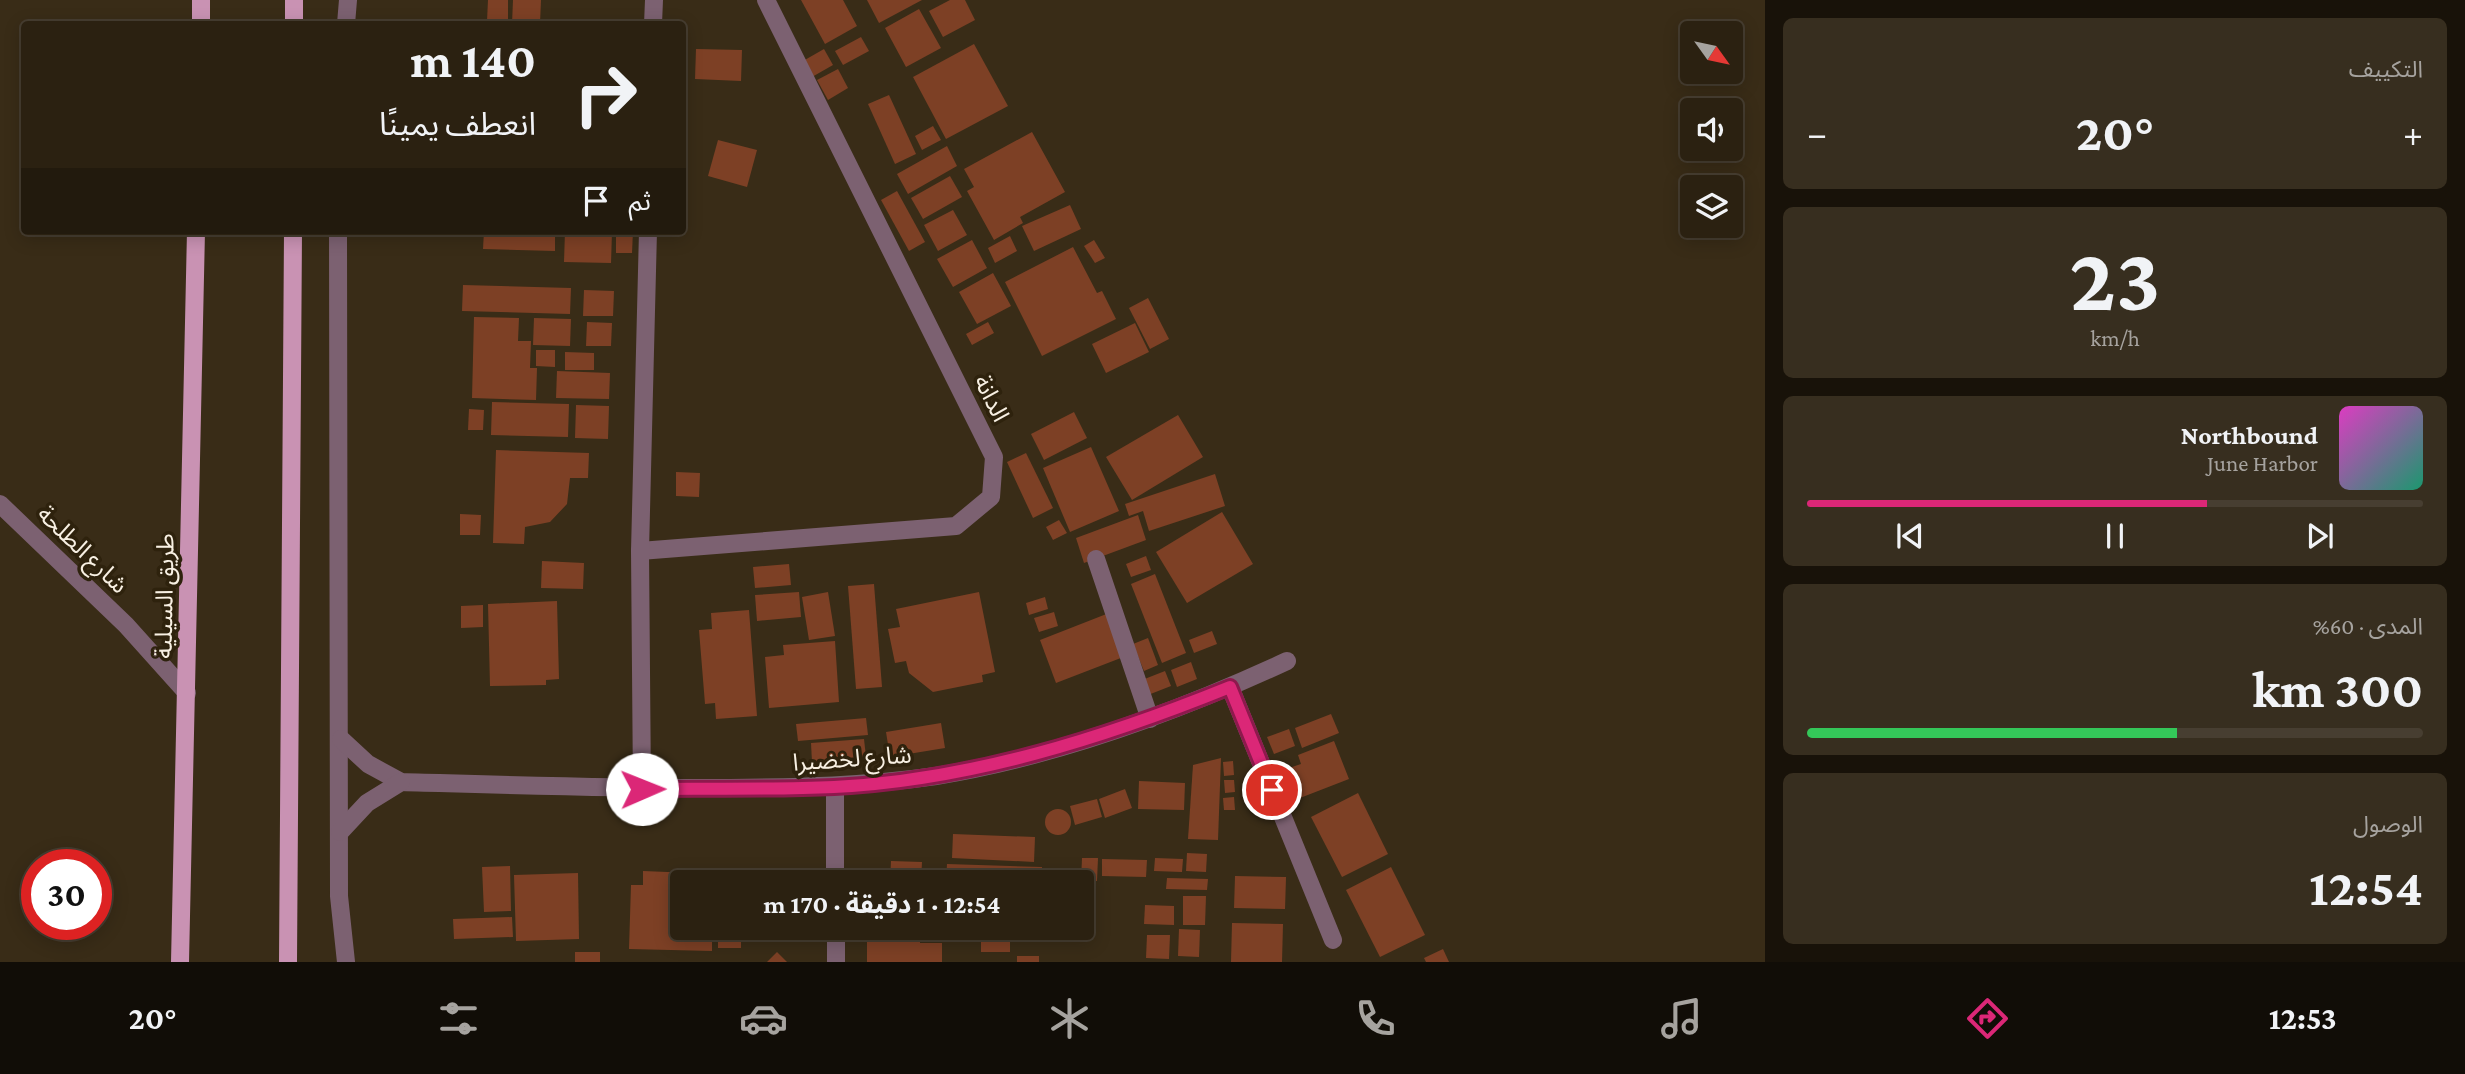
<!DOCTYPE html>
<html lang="ar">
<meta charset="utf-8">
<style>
:root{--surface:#2b2111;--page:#372e1f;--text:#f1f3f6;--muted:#a6a39f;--line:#473e31;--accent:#db2777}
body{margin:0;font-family:"Crimson Pro","Noto Sans Arabic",serif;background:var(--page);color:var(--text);direction:rtl;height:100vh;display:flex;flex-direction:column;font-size:26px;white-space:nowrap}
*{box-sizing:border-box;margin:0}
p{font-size:23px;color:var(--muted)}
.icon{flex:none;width:38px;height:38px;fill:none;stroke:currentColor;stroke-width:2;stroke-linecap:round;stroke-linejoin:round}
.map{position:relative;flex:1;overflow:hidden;direction:ltr}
.details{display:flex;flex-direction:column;gap:18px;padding:18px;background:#181209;width:700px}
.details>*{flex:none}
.guide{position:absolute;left:21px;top:21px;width:665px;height:214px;border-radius:7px;box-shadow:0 4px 18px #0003,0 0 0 2px var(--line);direction:rtl;background:#2b2111;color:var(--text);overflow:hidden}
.needle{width:46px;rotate:123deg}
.buttons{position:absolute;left:1680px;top:21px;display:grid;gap:14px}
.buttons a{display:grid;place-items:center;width:63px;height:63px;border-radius:7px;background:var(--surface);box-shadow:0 4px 18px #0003,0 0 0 2px var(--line);font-size:35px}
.speed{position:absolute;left:21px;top:849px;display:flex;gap:14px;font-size:35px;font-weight:700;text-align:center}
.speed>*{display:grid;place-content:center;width:91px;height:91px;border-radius:50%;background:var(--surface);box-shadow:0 4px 18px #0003,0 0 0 2px var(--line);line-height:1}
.speed .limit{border:10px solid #d22;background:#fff;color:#111}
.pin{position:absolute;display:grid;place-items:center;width:60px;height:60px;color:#fff;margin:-30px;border:4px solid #fff;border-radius:50%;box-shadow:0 2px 7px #0007}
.me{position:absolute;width:77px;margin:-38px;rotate:89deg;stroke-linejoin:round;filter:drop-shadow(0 0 5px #0008)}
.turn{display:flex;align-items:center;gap:24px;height:147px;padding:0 35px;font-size:32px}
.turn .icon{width:91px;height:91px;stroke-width:2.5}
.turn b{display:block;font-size:49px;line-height:60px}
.then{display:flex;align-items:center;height:66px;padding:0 35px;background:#0003;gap:14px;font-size:26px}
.big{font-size:52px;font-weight:700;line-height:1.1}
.details .widget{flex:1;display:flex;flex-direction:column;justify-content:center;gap:10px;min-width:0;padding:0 24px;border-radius:10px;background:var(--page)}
.details .dial{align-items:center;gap:0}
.dial b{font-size:91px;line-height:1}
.song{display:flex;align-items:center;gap:21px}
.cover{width:84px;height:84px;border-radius:10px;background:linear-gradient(135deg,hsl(310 70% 55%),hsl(160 70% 35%))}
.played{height:7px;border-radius:4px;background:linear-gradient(90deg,var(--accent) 65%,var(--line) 65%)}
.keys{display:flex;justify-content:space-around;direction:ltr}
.heat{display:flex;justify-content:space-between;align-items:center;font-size:38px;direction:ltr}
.charge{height:10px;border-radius:5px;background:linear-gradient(90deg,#34c759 60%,var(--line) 0)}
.trip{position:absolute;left:670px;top:870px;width:424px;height:70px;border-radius:7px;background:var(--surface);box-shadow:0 4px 18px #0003,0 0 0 2px var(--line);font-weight:700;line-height:70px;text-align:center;direction:rtl}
.tab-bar{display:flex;height:112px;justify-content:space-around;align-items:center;background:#110d07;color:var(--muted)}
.tab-bar .icon{width:49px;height:49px}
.tab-bar .active{color:var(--accent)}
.tab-bar b{font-size:32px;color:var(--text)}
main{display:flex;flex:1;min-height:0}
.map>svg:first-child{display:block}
.building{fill:#7d4025}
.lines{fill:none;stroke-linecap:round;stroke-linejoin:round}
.street{stroke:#7c6171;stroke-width:18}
.primary{stroke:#c992b3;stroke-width:18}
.route-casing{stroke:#8e194d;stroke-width:18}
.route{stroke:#db2777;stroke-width:12}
.labels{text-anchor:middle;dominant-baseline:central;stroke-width:7;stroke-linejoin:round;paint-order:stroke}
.street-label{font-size:24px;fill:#f8f0e3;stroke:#2e220d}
</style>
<main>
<section class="details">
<div class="widget"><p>التكييف</p>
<div class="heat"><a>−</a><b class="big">20°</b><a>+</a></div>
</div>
<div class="widget dial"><b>23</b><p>km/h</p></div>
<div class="widget">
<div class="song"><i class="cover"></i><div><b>Northbound</b><p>June Harbor</p></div></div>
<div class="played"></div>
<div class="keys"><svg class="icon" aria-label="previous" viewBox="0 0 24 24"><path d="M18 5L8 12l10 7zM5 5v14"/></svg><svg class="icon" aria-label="pause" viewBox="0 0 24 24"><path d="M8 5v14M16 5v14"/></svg><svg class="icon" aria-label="next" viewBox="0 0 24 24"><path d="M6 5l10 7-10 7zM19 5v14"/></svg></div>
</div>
<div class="widget"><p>المدى · 60%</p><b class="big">300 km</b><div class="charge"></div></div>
<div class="widget"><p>الوصول</p><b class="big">12:54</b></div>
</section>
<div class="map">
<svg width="1765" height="962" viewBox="0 0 1765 962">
<rect width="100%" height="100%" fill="#392c17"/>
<g class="building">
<polygon points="488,0 508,0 508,22 487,21"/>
<polygon points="513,0 541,0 540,24 512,24"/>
<polygon points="801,0 843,0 857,26 825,44"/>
<polygon points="867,0 922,0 879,23"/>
<polygon points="950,0 965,0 975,20 943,37 929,11"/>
<polygon points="919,9 941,48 906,67 885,28"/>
<polygon points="590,20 616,21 616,24 590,24"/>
<polygon points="861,37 869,51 843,65 835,51"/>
<polygon points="974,44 1008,106 946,139 913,77"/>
<polygon points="696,49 742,50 741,81 695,79"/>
<polygon points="824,49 833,65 812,77 803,61"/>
<polygon points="838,69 848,88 828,100 817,80"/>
<polygon points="889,95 916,154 895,164 868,104"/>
<polygon points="933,126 941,140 922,150 915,136"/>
<polygon points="1032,132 1065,192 1020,217 1023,223 994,240 967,191 974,187 964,169"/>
<polygon points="718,140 757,150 747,187 708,176"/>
<polygon points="947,146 957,166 908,194 897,174"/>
<polygon points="950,176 962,197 923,219 911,198"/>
<polygon points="897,191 925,242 909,251 881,200"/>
<polygon points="1070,205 1081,229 1034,251 1022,226"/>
<polygon points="953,210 967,235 938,251 924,225"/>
<polygon points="484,231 555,231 555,251 483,249"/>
<polygon points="565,231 612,231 611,263 564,262"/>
<polygon points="616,231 633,231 632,253 616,253"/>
<polygon points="1010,236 1017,251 995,263 988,248"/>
<polygon points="972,240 987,268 953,287 937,259"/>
<polygon points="1094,240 1105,258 1095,263 1084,246"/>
<polygon points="1073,247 1097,293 1102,291 1116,319 1042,356 1005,282"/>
<polygon points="993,273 1011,306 977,324 959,292"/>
<polygon points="463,285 571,288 570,314 462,311"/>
<polygon points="584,290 614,291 613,316 583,316"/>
<polygon points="1148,298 1169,339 1150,349 1129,308"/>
<polygon points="474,317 519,318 518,341 531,341 530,368 537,368 536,400 472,398"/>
<polygon points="534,318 571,319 570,346 533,345"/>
<polygon points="587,322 612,323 611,346 586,346"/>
<polygon points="988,322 994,333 972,345 966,334"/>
<polygon points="1135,323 1149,352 1106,373 1092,344"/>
<polygon points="536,350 555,350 555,367 536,366"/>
<polygon points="565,352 594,353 594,370 565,370"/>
<polygon points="557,371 610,373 609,399 556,398"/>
<polygon points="492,402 569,404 568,437 491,435"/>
<polygon points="576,405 609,406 608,439 575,438"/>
<polygon points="469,409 484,410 483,430 468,430"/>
<polygon points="1074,412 1087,438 1044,460 1031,434"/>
<polygon points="1178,415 1203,457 1132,500 1106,457"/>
<polygon points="1091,447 1119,511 1070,532 1043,468"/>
<polygon points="496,450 589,453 588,478 570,478 567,504 550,522 525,527 524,544 493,543"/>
<polygon points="1026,453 1053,508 1033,518 1007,462"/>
<polygon points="676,472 700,473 699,497 676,496"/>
<polygon points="1215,474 1225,506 1149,531 1143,511 1129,516 1125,504"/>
<polygon points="1222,512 1253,564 1187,603 1156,552"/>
<polygon points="460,514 481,515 480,535 460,535"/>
<polygon points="1138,515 1146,540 1084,563 1076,538"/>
<polygon points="1059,520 1067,533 1053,540 1046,527"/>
<polygon points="1146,556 1151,570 1131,577 1126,564"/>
<polygon points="542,561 584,563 583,589 541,588"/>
<polygon points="789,564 791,585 755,588 753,567"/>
<polygon points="1155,574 1186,653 1162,663 1131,584"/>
<polygon points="874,584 882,687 856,689 848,586"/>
<polygon points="799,592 801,617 757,621 755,595"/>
<polygon points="828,592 835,636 809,640 802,597"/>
<polygon points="979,592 995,672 982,675 983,682 933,692 909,673 906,661 895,663 888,629 900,627 896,609"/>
<polygon points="1045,597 1048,609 1029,615 1026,603"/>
<polygon points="557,601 559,679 546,680 546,685 490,686 488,604"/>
<polygon points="483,605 483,627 461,628 461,606"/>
<polygon points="749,610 757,716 716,719 715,703 705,704 699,630 712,629 711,613"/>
<polygon points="1054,612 1058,626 1039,632 1034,618"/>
<polygon points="1109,613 1126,656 1056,683 1040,640"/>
<polygon points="1212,631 1217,644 1194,653 1189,640"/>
<polygon points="1148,638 1158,665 1144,671 1133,644"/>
<polygon points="835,641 839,702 769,708 765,657 784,655 783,645"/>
<polygon points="1191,662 1197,679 1177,687 1171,670"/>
<polygon points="1165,671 1171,686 1148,695 1142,680"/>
<polygon points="1331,714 1339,733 1302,748 1295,728"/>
<polygon points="866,718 868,735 798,741 796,724"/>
<polygon points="941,723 945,748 890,757 886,732"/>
<polygon points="1289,729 1295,746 1274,754 1267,737"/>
<polygon points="864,739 866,757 812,762 811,743"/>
<polygon points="1334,741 1349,779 1300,798 1289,768 1301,764 1298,755"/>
<polygon points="1221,758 1218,840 1188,839 1193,765"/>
<polygon points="1233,761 1234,775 1224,776 1223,762"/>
<polygon points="1224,780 1234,780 1235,792 1225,793"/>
<polygon points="1139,781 1185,783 1184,810 1138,809"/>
<polygon points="1125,789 1132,808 1105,818 1099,799"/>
<polygon points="1358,793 1388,854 1342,877 1311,817"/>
<polygon points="1234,797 1235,810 1224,810 1223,798"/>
<polygon points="1097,799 1102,817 1075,825 1070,806"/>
<circle cx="1058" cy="822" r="13"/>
<polygon points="953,834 1035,837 1034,862 952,858"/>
<polygon points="1187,853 1207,854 1206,872 1186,871"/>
<polygon points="1082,858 1098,858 1097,881 1081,881"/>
<polygon points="1155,858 1183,859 1182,872 1154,871"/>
<polygon points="1102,859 1147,860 1146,877 1102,876"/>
<polygon points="891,861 922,862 921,882 890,882"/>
<polygon points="947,864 1042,867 1042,882 946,882"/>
<polygon points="510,866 511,911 484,912 482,867"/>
<polygon points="1391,867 1425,935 1380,957 1346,890"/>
<polygon points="643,871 692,873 692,882 682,882 682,928 712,928 712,951 629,949 631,885 643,885"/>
<polygon points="578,873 579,939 516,941 514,875"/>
<polygon points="1235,876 1286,877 1285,909 1234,908"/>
<polygon points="1167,878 1208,879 1207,890 1166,889"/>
<polygon points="1183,896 1206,896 1205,925 1183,925"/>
<polygon points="1145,905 1174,906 1174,925 1144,924"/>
<polygon points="512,917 513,937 454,939 453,919"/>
<polygon points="1232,923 1283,924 1282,962 1231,962"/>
<rect x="718" y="928" width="23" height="20"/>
<polygon points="867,928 920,928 920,943 942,943 942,962 867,962"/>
<polygon points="944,928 1040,928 1040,939 944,933"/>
<polygon points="1179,929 1200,930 1199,957 1178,956"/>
<polygon points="1147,935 1170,935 1169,959 1146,958"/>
<polygon points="1010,937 1010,952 981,952 981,938"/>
<polygon points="1443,949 1449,962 1426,962 1424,958"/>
<rect x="575" y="952" width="25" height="10"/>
<polygon points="777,952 787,962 767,962"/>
<rect x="1017" y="956" width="22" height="6"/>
</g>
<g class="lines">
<g class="street">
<polyline points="346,24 348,0"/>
<polyline points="653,24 654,0"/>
<polyline points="338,231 339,896 346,962"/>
<polyline points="0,504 126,625 187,693"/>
<polyline points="640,551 956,526 991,497 994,457 766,0"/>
<polyline points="1096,559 1150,719"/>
<polyline points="1230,687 1333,940"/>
<path d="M 341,739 L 368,764 L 401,782 C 511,785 620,789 730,788 C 799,787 867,786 936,776 C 1058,756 1175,713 1287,661"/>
<polyline points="835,787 835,882"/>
<polyline points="642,789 640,551 648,231"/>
<polyline points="340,832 367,803 401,782"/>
<polyline points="836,928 836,962"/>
</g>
<g class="primary">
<polyline points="201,24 201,0"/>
<polyline points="294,24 294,0"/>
<polyline points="180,962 196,231"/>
<polyline points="288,962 293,231"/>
</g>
</g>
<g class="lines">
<g class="route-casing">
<path id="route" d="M 642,789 C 705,788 770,790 834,787 C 971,780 1104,738 1230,687 L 1272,790"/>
</g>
<use href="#route" class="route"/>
</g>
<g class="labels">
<g class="street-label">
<text transform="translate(992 398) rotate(63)">الدانة</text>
<text transform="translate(83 549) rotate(44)">شارع الطلحة</text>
<text transform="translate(164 596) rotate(-89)">طريق السيلية</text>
<text transform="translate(852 758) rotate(-4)">شارع لخضيرا</text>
</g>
</g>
</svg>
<div class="buttons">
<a><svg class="needle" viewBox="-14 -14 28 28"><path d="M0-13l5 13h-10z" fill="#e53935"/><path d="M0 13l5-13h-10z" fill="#a6a39f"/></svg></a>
<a><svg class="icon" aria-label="sound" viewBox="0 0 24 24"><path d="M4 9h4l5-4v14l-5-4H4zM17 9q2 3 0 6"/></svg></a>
<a><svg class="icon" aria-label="layers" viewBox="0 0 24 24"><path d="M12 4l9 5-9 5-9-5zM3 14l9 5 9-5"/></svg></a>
</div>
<div class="speed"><div class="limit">30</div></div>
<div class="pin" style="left:1272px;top:790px;background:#d93025"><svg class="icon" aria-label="arrive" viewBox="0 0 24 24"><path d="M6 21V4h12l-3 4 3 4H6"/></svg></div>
<svg class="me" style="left:642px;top:789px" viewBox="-20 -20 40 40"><circle r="19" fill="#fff"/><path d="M0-13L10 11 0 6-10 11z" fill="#db2777"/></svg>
<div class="trip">12:54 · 1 دقيقة · 170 m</div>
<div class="guide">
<div class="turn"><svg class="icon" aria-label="right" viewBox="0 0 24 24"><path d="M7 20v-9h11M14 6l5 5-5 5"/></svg><div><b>140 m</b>انعطف يمينًا</div></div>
<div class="then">ثم<svg class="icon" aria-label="arrive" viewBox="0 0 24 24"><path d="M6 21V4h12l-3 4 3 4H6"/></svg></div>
</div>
</div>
</main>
<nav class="tab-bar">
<b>12:53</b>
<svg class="icon active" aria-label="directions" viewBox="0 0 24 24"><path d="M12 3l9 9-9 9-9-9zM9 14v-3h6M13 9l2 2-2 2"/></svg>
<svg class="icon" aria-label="music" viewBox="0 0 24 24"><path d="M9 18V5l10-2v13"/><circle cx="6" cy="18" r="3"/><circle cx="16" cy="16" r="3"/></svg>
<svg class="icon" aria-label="phone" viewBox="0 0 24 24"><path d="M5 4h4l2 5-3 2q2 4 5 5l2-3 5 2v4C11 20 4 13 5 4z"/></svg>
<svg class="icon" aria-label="climate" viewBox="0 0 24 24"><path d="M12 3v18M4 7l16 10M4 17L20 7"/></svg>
<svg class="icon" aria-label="car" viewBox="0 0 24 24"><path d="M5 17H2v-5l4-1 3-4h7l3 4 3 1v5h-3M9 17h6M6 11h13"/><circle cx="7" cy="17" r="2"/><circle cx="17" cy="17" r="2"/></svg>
<svg class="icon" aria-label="filters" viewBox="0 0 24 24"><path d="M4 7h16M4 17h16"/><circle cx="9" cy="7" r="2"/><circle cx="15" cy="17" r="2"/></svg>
<b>20°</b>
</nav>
